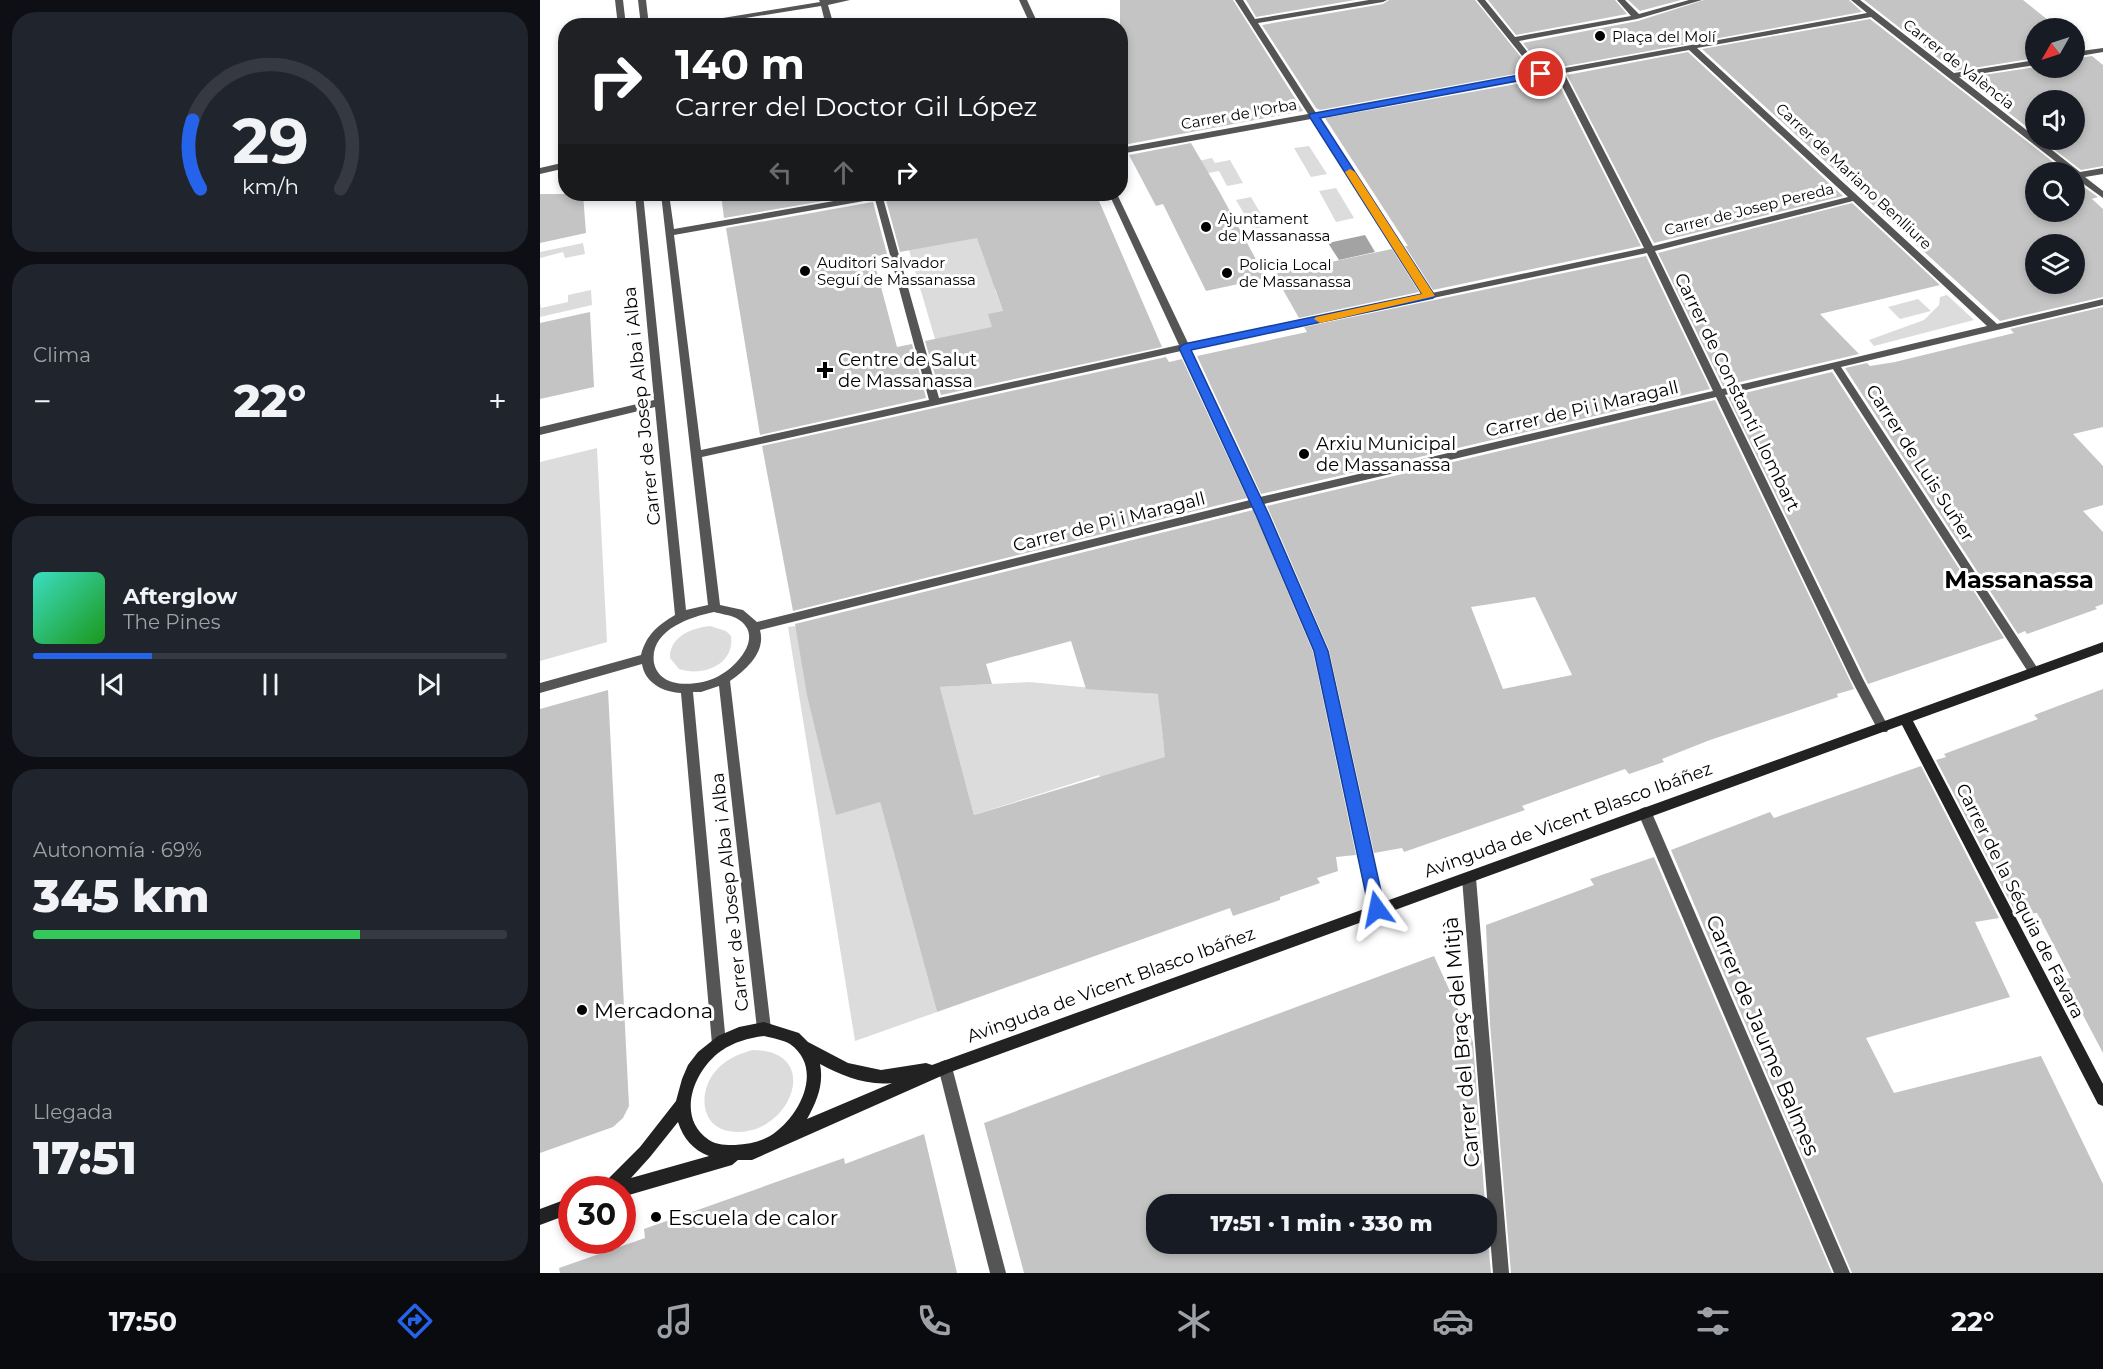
<!DOCTYPE html>
<html lang="es">
<meta charset="utf-8">
<style>
:root{--surface:#171b24;--page:#20242c;--text:#f1f3f6;--muted:#9ea1a6;--line:#363941;--accent:#2563eb}
body{margin:0;font-family:Montserrat,sans-serif;background:var(--page);color:var(--text);height:100vh;display:flex;flex-direction:column;font-size:22px;white-space:nowrap}
*{box-sizing:border-box;margin:0}
p{font-size:20px;color:var(--muted)}
.icon{flex:none;width:33px;height:33px;fill:none;stroke:currentColor;stroke-width:2;stroke-linecap:round;stroke-linejoin:round}
.map{position:relative;flex:1;overflow:hidden}
.panel{display:flex;flex-direction:column;gap:12px;padding:12px;background:#0d0f14;width:540px}
.panel>*{flex:none}
.hud{position:absolute;left:18px;top:18px;width:570px;height:183px;border-radius:24px;box-shadow:0 3px 9px #0003;background:#202124;color:#fff;overflow:hidden}
.needle{width:39px;rotate:231deg}
.controls{position:absolute;left:1485px;top:18px;display:grid;gap:12px}
.controls a{display:grid;place-items:center;width:60px;height:60px;border-radius:50%;background:var(--surface);box-shadow:0 3px 9px #0003;font-size:30px}
.speed{position:absolute;left:18px;top:1176px;display:flex;gap:12px;font-size:30px;font-weight:700;text-align:center}
.speed>*{display:grid;place-content:center;width:78px;height:78px;border-radius:50%;background:var(--surface);box-shadow:0 3px 9px #0003;line-height:1}
.speed .limit{border:9px solid #d22;background:#fff;color:#111}
.pin{position:absolute;display:grid;place-items:center;width:51px;height:51px;color:#fff;margin:-26px;border:3px solid #fff;border-radius:50%;box-shadow:0 2px 6px #0007}
.me{position:absolute;width:66px;margin:-33px;rotate:348deg;stroke-linejoin:round;filter:drop-shadow(0 0 4px #0008)}
.turn{display:flex;align-items:center;gap:21px;height:126px;padding:0 18px;font-size:27px}
.turn .icon{width:78px;height:78px;stroke-width:2.5}
.turn b{display:block;font-size:42px;line-height:51px}
.lanes{display:flex;align-items:center;height:57px;padding:0 18px;background:#0003;justify-content:center;gap:30px;direction:ltr}
.lanes .off{opacity:.35}
.big{font-size:45px;font-weight:800;line-height:1.1}
.panel .tile{flex:1;display:flex;flex-direction:column;justify-content:center;gap:9px;min-width:0;padding:0 21px;border-radius:24px;background:var(--page)}
.panel .dial{align-items:center;gap:0}
.dial svg{height:156px;overflow:visible;fill:none;stroke:var(--line);stroke-width:7;stroke-linecap:round;text-anchor:middle}
.dial text{fill:var(--text);stroke:none}
.song{display:flex;align-items:center;gap:18px}
.cover{width:72px;height:72px;border-radius:9px;background:linear-gradient(135deg,hsl(170 70% 55%),hsl(120 70% 35%))}
.played{height:6px;border-radius:3px;background:linear-gradient(90deg,var(--accent) 25%,var(--line) 25%)}
.keys{display:flex;justify-content:space-around;direction:ltr}
.heat{display:flex;justify-content:space-between;align-items:center;font-size:33px;direction:ltr}
.charge{height:9px;border-radius:4px;background:linear-gradient(90deg,#34c759 69%,var(--line) 0)}
.trip{position:absolute;left:606px;top:1194px;width:351px;height:60px;border-radius:24px;background:var(--surface);box-shadow:0 3px 9px #0003;font-weight:800;line-height:60px;text-align:center}
.menu{display:flex;height:96px;justify-content:space-around;align-items:center;background:#090b0e;color:var(--muted)}
.menu .icon{width:42px;height:42px}
.menu .selected{color:var(--accent)}
.menu b{font-size:27px;color:var(--text)}
main{display:flex;flex:1;min-height:0}
.map>svg:first-child{display:block}
.green{fill:#dcdcdc}
.water{fill:#a3a3a3}
.building{fill:#c4c4c4;fill-rule:evenodd}
.lines{fill:none;stroke-linecap:round;stroke-linejoin:round}
.street{fill:#555;fill-rule:evenodd}
.secondary{fill:#222;fill-rule:evenodd}
.route{fill:#2563eb;stroke:#184099;stroke-width:1.5}
.slow{fill:#f59e0b}
.poi-dot{fill:#000;stroke:#fff;stroke-width:2}
.labels{text-anchor:middle;dominant-baseline:central;stroke-width:6;stroke-linejoin:round;paint-order:stroke}
.far-poi-label{font-size:15px;fill:#000;stroke:#fff;text-anchor:start}
.far-street-label{font-size:15px;fill:#000;stroke:#fff}
.poi-label{font-size:18px;fill:#000;stroke:#fff;text-anchor:start}
.street-label{font-size:18px;fill:#000;stroke:#fff}
.near-poi-label{font-size:21px;fill:#000;stroke:#fff;text-anchor:start}
.near-street-label{font-size:21px;fill:#000;stroke:#fff}
.district-label{font-size:24px;font-weight:bold;fill:#000;stroke:#fff}
</style>
<main>
<section class="panel">
<div class="tile dial"><svg viewBox="0 0 100 80">
<path d="M14 69A42 42 0 1 1 86 69"/>
<path d="M14 69A42 42 0 0 1 10 34" stroke="#2563eb"/>
<text x="50" y="56" font-size="32" font-weight="700">29</text>
<text x="50" y="72" font-size="11">km/h</text>
</svg></div>
<div class="tile"><p>Clima</p>
<div class="heat"><a>−</a><b class="big">22°</b><a>+</a></div>
</div>
<div class="tile">
<div class="song"><i class="cover"></i><div><b>Afterglow</b><p>The Pines</p></div></div>
<div class="played"></div>
<div class="keys"><svg class="icon" aria-label="previous" viewBox="0 0 24 24"><path d="M18 5L8 12l10 7zM5 5v14"/></svg><svg class="icon" aria-label="pause" viewBox="0 0 24 24"><path d="M8 5v14M16 5v14"/></svg><svg class="icon" aria-label="next" viewBox="0 0 24 24"><path d="M6 5l10 7-10 7zM19 5v14"/></svg></div>
</div>
<div class="tile"><p>Autonomía · 69%</p><b class="big">345 km</b><div class="charge"></div></div>
<div class="tile"><p>Llegada</p><b class="big">17:51</b></div>
</section>
<div class="map">
<svg width="1563" height="1273" viewBox="0 0 1563 1273">
<rect width="100%" height="100%" fill="#fff"/>
<g class="green">
<polygon points="769,146 787,174 771,177 754,148"/>
<polygon points="672,158 675,163 690,160 703,183 687,186 679,171 643,178 636,166"/>
<polygon points="796,188 814,218 796,222 779,191"/>
<polygon points="711,197 728,226 713,229 696,200"/>
<polygon points="472,231 455,290 463,311 454,334 395,339 369,250"/>
<polygon points="43,243 45,254 25,258 23,252 0,258 0,252"/>
<polygon points="51,290 52,305 0,317 0,303 1,308 28,302 28,295"/>
<polygon points="1407,295 1434,320 1334,346 1329,340 1384,320 1399,305 1400,297"/>
<polygon points="1378,299 1391,311 1360,319 1348,307"/>
<polygon points="57,448 67,642 0,661 0,462"/>
<path d="M 170,626 L 186,631 L 191,636 C 195,665 162,677 139,669 L 130,658 C 129,637 151,628 170,626 Z"/>
<polygon points="255,626 340,802 397,1012 315,1041 248,627"/>
<polygon points="489,682 627,695 620,711 624,746 636,761 560,777 559,775 434,815 400,687"/>
<path d="M 213,1050 C 287,1051 247,1142 189,1131 C 160,1126 159,1092 174,1073 C 184,1060 198,1054 213,1050 Z"/>
</g>
<polygon class="water" points="825,235 835,252 799,260 788,243"/>
<g class="building">
<polygon points="580,0 693,0 763,111 583,145 580,140"/>
<polygon points="706,0 815,0 716,17"/>
<polygon points="849,0 935,0 992,71 780,110 776,108 722,25 843,4"/>
<polygon points="948,0 1075,0 1087,14 976,35"/>
<polygon points="1088,0 1141,0 1100,11"/>
<polygon points="1164,0 1309,0 1322,12 1004,70 983,43 1098,21"/>
<polygon points="1324,0 1483,0 1518,28 1496,28 1496,58 1415,71"/>
<path d="M 1330,19 L 1526,172 L 1496,172 L 1496,212 L 1534,212 L 1534,180 L 1558,197 L 1552,199 L 1563,209 L 1563,297 L 1460,321 L 1162,49 ZM 1496,244 L 1534,244 L 1534,284 L 1496,284 Z"/>
<polygon points="1148,52 1303,196 1114,243 1027,75"/>
<polygon points="1552,56 1563,65 1563,166 1541,170 1502,140 1534,140 1534,100 1496,100 1496,134 1424,78 1496,67 1534,68 1534,59"/>
<polygon points="1015,77 1101,246 893,290 865,246 868,246 785,118"/>
<polygon points="651,143 679,191 726,278 666,291 623,204 616,206 589,155"/>
<polygon points="0,194 43,194 46,233 0,243"/>
<polygon points="181,194 324,194 184,218"/>
<polygon points="354,194 556,194 622,347 401,395 385,341 452,327 448,314 463,311 437,238 360,252 346,200 352,198"/>
<polygon points="333,202 347,254 333,257 357,347 372,344 386,398 220,435 186,228"/>
<polygon points="1312,203 1400,285 1280,314 1319,354 1183,386 1118,253"/>
<polygon points="852,249 879,292 759,318 734,274"/>
<polygon points="1106,256 1170,389 721,494 657,356 767,332 764,327"/>
<polygon points="1563,307 1563,427 1533,434 1563,466 1563,505 1543,511 1563,532 1563,604 1555,607 1557,609 1487,634 1485,631 1478,634 1305,368 1327,363 1330,366 1355,362 1474,333 1470,329"/>
<polygon points="50,312 54,387 0,399 0,323"/>
<polygon points="626,357 629,362 642,359 707,498 253,611 222,446"/>
<polygon points="1292,372 1464,638 1328,684 1188,397"/>
<path d="M 1175,400 L 1314,689 L 1297,694 L 1298,697 L 1170,740 L 1122,759 L 1124,762 L 1089,774 L 1085,769 L 982,806 L 985,810 L 864,852 L 862,848 L 834,853 L 789,650 L 727,506 ZM 995,597 L 1032,675 L 963,689 L 931,607 Z"/>
<path d="M 713,510 L 773,652 L 816,855 L 796,857 L 798,871 L 777,878 L 780,883 L 740,897 L 740,900 L 693,916 L 690,908 L 397,1012 L 340,802 L 296,815 L 267,695 L 255,624 ZM 531,641 L 546,689 L 618,694 L 625,757 L 434,815 L 400,687 L 452,684 L 446,664 Z"/>
<polygon points="1563,689 1563,1053 1524,979 1531,978 1497,913 1477,915 1396,760 1406,757 1404,754 1498,719 1494,715"/>
<polygon points="68,690 89,1106 83,1118 73,1127 0,1153 0,709"/>
<polygon points="1381,766 1459,918 1435,922 1470,997 1326,1038 1354,1093 1501,1056 1563,1184 1563,1273 1312,1273 1131,850 1230,812 1234,818"/>
<polygon points="1114,857 1292,1273 971,1273 950,1024 946,925 1054,885 1050,879"/>
<polygon points="894,956 933,1042 945,1204 616,1204 616,1244 946,1244 946,1219 951,1273 484,1273 444,1123"/>
<polygon points="384,1134 417,1273 20,1273 19,1268 105,1238 104,1229 304,1158 305,1164"/>
</g>
<g class="lines">
<g class="street">
<polygon points="75,0 83,0 86,26 78,26"/>
<polygon points="98,0 106,0 109,26 101,26"/>
<polygon points="279,0 310,0 288,5 294,26 286,26 281,6 156,26 134,26 280,2"/>
<polygon points="479,0 487,0 499,26 491,26"/>
<path d="M 695,0 L 703,0 L 715,19 L 829,0 L 847,0 L 843,2 L 718,23 L 776,113 L 996,73 L 937,0 L 945,0 L 975,37 L 1091,16 L 1077,0 L 1085,0 L 1099,14 L 1149,0 L 1162,0 L 1097,19 L 979,41 L 1003,72 L 1327,13 L 1311,0 L 1320,0 L 1414,73 L 1496,60 L 1496,65 L 1419,77 L 1540,172 L 1563,168 L 1563,174 L 1545,177 L 1563,191 L 1563,198 L 1534,177 L 1534,172 L 1529,172 L 1331,17 L 1157,48 L 1457,324 L 1563,299 L 1563,305 L 1301,367 L 1500,672 L 1498,675 L 1490,675 L 1293,369 L 1185,395 L 1323,679 L 1349,728 L 1347,732 L 1339,732 L 1311,679 L 1176,397 L 724,504 L 787,651 L 844,909 L 842,913 L 837,915 L 832,913 L 830,909 L 775,651 L 714,507 L 220,630 C 226,652 207,669 190,681 L 231,1029 L 229,1034 L 224,1036 L 219,1034 L 217,1029 L 179,686 L 161,692 L 153,692 L 186,1044 L 184,1049 L 179,1051 L 174,1049 L 172,1044 L 141,693 C 123,692 105,683 102,664 L 0,693 L 0,683 L 101,655 C 106,635 118,625 135,615 L 115,407 L 0,435 L 0,427 L 114,400 L 95,194 L 103,194 L 146,610 L 168,605 L 121,194 L 129,194 L 134,229 L 334,194 L 352,194 L 351,196 L 343,198 L 399,398 L 639,345 L 569,194 L 577,194 L 648,343 L 883,294 L 771,119 L 580,154 L 580,148 L 768,114 ZM 1149,50 L 1308,197 L 1113,246 L 1024,73 ZM 1016,74 L 1104,248 L 892,293 L 779,117 ZM 335,199 L 389,400 L 161,450 L 134,235 ZM 1313,201 L 1447,326 L 1182,389 L 1115,251 ZM 1107,253 L 1173,391 L 720,497 L 651,349 ZM 641,351 L 710,500 L 217,622 L 203,610 L 180,605 L 162,457 ZM 174,612 C 181,614 190,615 196,618 C 226,634 198,667 177,677 C 165,683 146,686 132,682 C 123,679 116,673 114,663 C 109,631 149,617 174,612 Z"/>
<polygon points="1563,48 1563,52 1534,57 1534,52"/>
<polygon points="26,162 26,168 0,174 0,168"/>
<polygon points="1105,807 1110,809 1112,813 1310,1273 1294,1273 1098,813 1100,809"/>
<polygon points="929,872 934,874 936,878 969,1273 953,1273 922,878 924,874"/>
<polygon points="405,1060 410,1062 412,1067 466,1273 450,1273 398,1067 400,1062"/>
</g>
<g class="secondary">
<path d="M 1563,642 L 1563,652 L 1373,721 L 1563,1084 L 1563,1106 L 1558,1104 L 1362,725 L 408,1073 L 212,1160 L 198,1160 L 192,1165 L 82,1197 L 82,1190 L 61,1190 L 63,1184 L 100,1147 L 136,1101 L 142,1079 L 148,1065 L 158,1052 L 178,1036 L 199,1027 L 224,1022 L 259,1033 L 268,1042 L 308,1063 L 341,1070 L 386,1063 L 392,1065 ZM 224,1036 C 232,1038 243,1040 250,1044 C 285,1069 259,1118 230,1136 C 219,1142 208,1144 195,1145 C 186,1145 177,1145 169,1140 C 135,1117 154,1070 181,1051 C 194,1042 208,1038 224,1036 ZM 280,1064 C 301,1075 326,1086 352,1083 L 267,1119 C 277,1101 284,1084 280,1064 ZM 138,1122 C 143,1138 153,1150 169,1156 L 91,1178 L 110,1157 Z"/>
<polygon points="32,1197 32,1213 0,1225 0,1209"/>
</g>
</g>
<polygon class="route" points="1001,71 1004,72 1004,76 780,118 895,296 893,298 651,350 729,515 788,651 845,909 842,914 837,916 831,914 829,909 774,651 716,515 639,348 644,344 882,294 769,116 770,114"/>
<polygon class="slow" points="810,169 815,172 895,296 780,323 774,319 776,317 882,294 805,172"/>
<g class="poi-dot">
<circle cx="1060" cy="36" r="6"/>
<circle cx="666" cy="227" r="6"/>
<circle cx="265" cy="271" r="6"/>
<circle cx="687" cy="273" r="6"/>
<path d="M282 361h6v6h6v6h-6v6h-6v-6h-6v-6h6z"/>
<circle cx="764" cy="454" r="6"/>
<circle cx="42" cy="1010" r="6"/>
<circle cx="116" cy="1217" r="6"/>
</g>
<g class="labels">
<g class="far-poi-label">
<text x="1072" y="36">Plaça del Molí</text>
<text x="678" y="218">Ajuntament<tspan x="678" dy="17">de Massanassa</tspan></text>
<text x="277" y="262">Auditori Salvador<tspan x="277" dy="17">Seguí de Massanassa</tspan></text>
<text x="699" y="264">Policia Local<tspan x="699" dy="17">de Massanassa</tspan></text>
</g>
<g class="far-street-label">
<text transform="translate(1419 64) rotate(38)">Carrer de València</text>
<text transform="translate(699 114) rotate(-10)">Carrer de l'Orba</text>
<text transform="translate(1314 176) rotate(43)">Carrer de Mariano Benlliure</text>
<text transform="translate(1209 209) rotate(-14)">Carrer de Josep Pereda</text>
</g>
<g class="poi-label">
<text x="298" y="360">Centre de Salut<tspan x="298" dy="21">de Massanassa</tspan></text>
<text x="776" y="444">Arxiu Municipal<tspan x="776" dy="21">de Massanassa</tspan></text>
</g>
<g class="street-label">
<text transform="translate(1197 392) rotate(64)">Carrer de Constantí Llombart</text>
<text transform="translate(102 406) rotate(-96)">Carrer de Josep Alba i Alba</text>
<text transform="translate(1042 409) rotate(-13)">Carrer de Pi i Maragall</text>
<text transform="translate(1380 463) rotate(57)">Carrer de Luis Suñer</text>
<text transform="translate(569 522) rotate(-14)">Carrer de Pi i Maragall</text>
<text transform="translate(1028 820) rotate(-20)">Avinguda de Vicent Blasco Ibáñez</text>
<text transform="translate(190 892) rotate(-96)">Carrer de Josep Alba i Alba</text>
<text transform="translate(1480 901) rotate(63)">Carrer de la Séquia de Favara</text>
<text transform="translate(571 985) rotate(-20)">Avinguda de Vicent Blasco Ibáñez</text>
</g>
<g class="near-poi-label">
<text x="54" y="1010">Mercadona</text>
<text x="128" y="1217">Escuela de calor</text>
</g>
<g class="near-street-label">
<text transform="translate(1223 1035) rotate(67)">Carrer de Jaume Balmes</text>
<text transform="translate(921 1042) rotate(-95)">Carrer del Braç del Mitjà</text>
</g>
<g class="district-label">
<text x="1479" y="579">Massanassa</text>
</g>
</g>
</svg>
<div class="controls">
<a><svg class="needle" viewBox="-14 -14 28 28"><path d="M0-13l5 13h-10z" fill="#e53935"/><path d="M0 13l5-13h-10z" fill="#9ea1a6"/></svg></a>
<a><svg class="icon" aria-label="sound" viewBox="0 0 24 24"><path d="M4 9h4l5-4v14l-5-4H4zM17 9q2 3 0 6"/></svg></a>
<a><svg class="icon" aria-label="search" viewBox="0 0 24 24"><circle cx="10" cy="10" r="6"/><path d="M15 15l6 6"/></svg></a>
<a><svg class="icon" aria-label="layers" viewBox="0 0 24 24"><path d="M12 4l9 5-9 5-9-5zM3 14l9 5 9-5"/></svg></a>
</div>
<div class="speed"><div class="limit">30</div></div>
<div class="pin" style="left:1001px;top:74px;background:#d93025"><svg class="icon" aria-label="arrive" viewBox="0 0 24 24"><path d="M6 21V4h12l-3 4 3 4H6"/></svg></div>
<svg class="me" style="left:837px;top:909px" viewBox="-20 -20 40 40"><path d="M0-17L14 15 0 8-14 15z" fill="#2563eb" stroke="#fff" stroke-width="4"/></svg>
<div class="trip">17:51 · 1 min · 330 m</div>
<div class="hud">
<div class="turn"><svg class="icon" aria-label="right" viewBox="0 0 24 24"><path d="M7 20v-9h11M14 6l5 5-5 5"/></svg><div><b>140 m</b>Carrer del Doctor Gil López</div></div>
<div class="lanes"><svg class="icon off" aria-label="left" viewBox="0 0 24 24"><path d="M17 20v-9H6M10 6l-5 5 5 5"/></svg><svg class="icon off" aria-label="ahead" viewBox="0 0 24 24"><path d="M12 20V5M6 11l6-6 6 6"/></svg><svg class="icon" aria-label="right" viewBox="0 0 24 24"><path d="M7 20v-9h11M14 6l5 5-5 5"/></svg></div>
</div>
</div>
</main>
<nav class="menu">
<b>17:50</b>
<svg class="icon selected" aria-label="directions" viewBox="0 0 24 24"><path d="M12 3l9 9-9 9-9-9zM9 14v-3h6M13 9l2 2-2 2"/></svg>
<svg class="icon" aria-label="music" viewBox="0 0 24 24"><path d="M9 18V5l10-2v13"/><circle cx="6" cy="18" r="3"/><circle cx="16" cy="16" r="3"/></svg>
<svg class="icon" aria-label="phone" viewBox="0 0 24 24"><path d="M5 4h4l2 5-3 2q2 4 5 5l2-3 5 2v4C11 20 4 13 5 4z"/></svg>
<svg class="icon" aria-label="climate" viewBox="0 0 24 24"><path d="M12 3v18M4 7l16 10M4 17L20 7"/></svg>
<svg class="icon" aria-label="car" viewBox="0 0 24 24"><path d="M5 17H2v-5l4-1 3-4h7l3 4 3 1v5h-3M9 17h6M6 11h13"/><circle cx="7" cy="17" r="2"/><circle cx="17" cy="17" r="2"/></svg>
<svg class="icon" aria-label="filters" viewBox="0 0 24 24"><path d="M4 7h16M4 17h16"/><circle cx="9" cy="7" r="2"/><circle cx="15" cy="17" r="2"/></svg>
<b>22°</b>
</nav>
